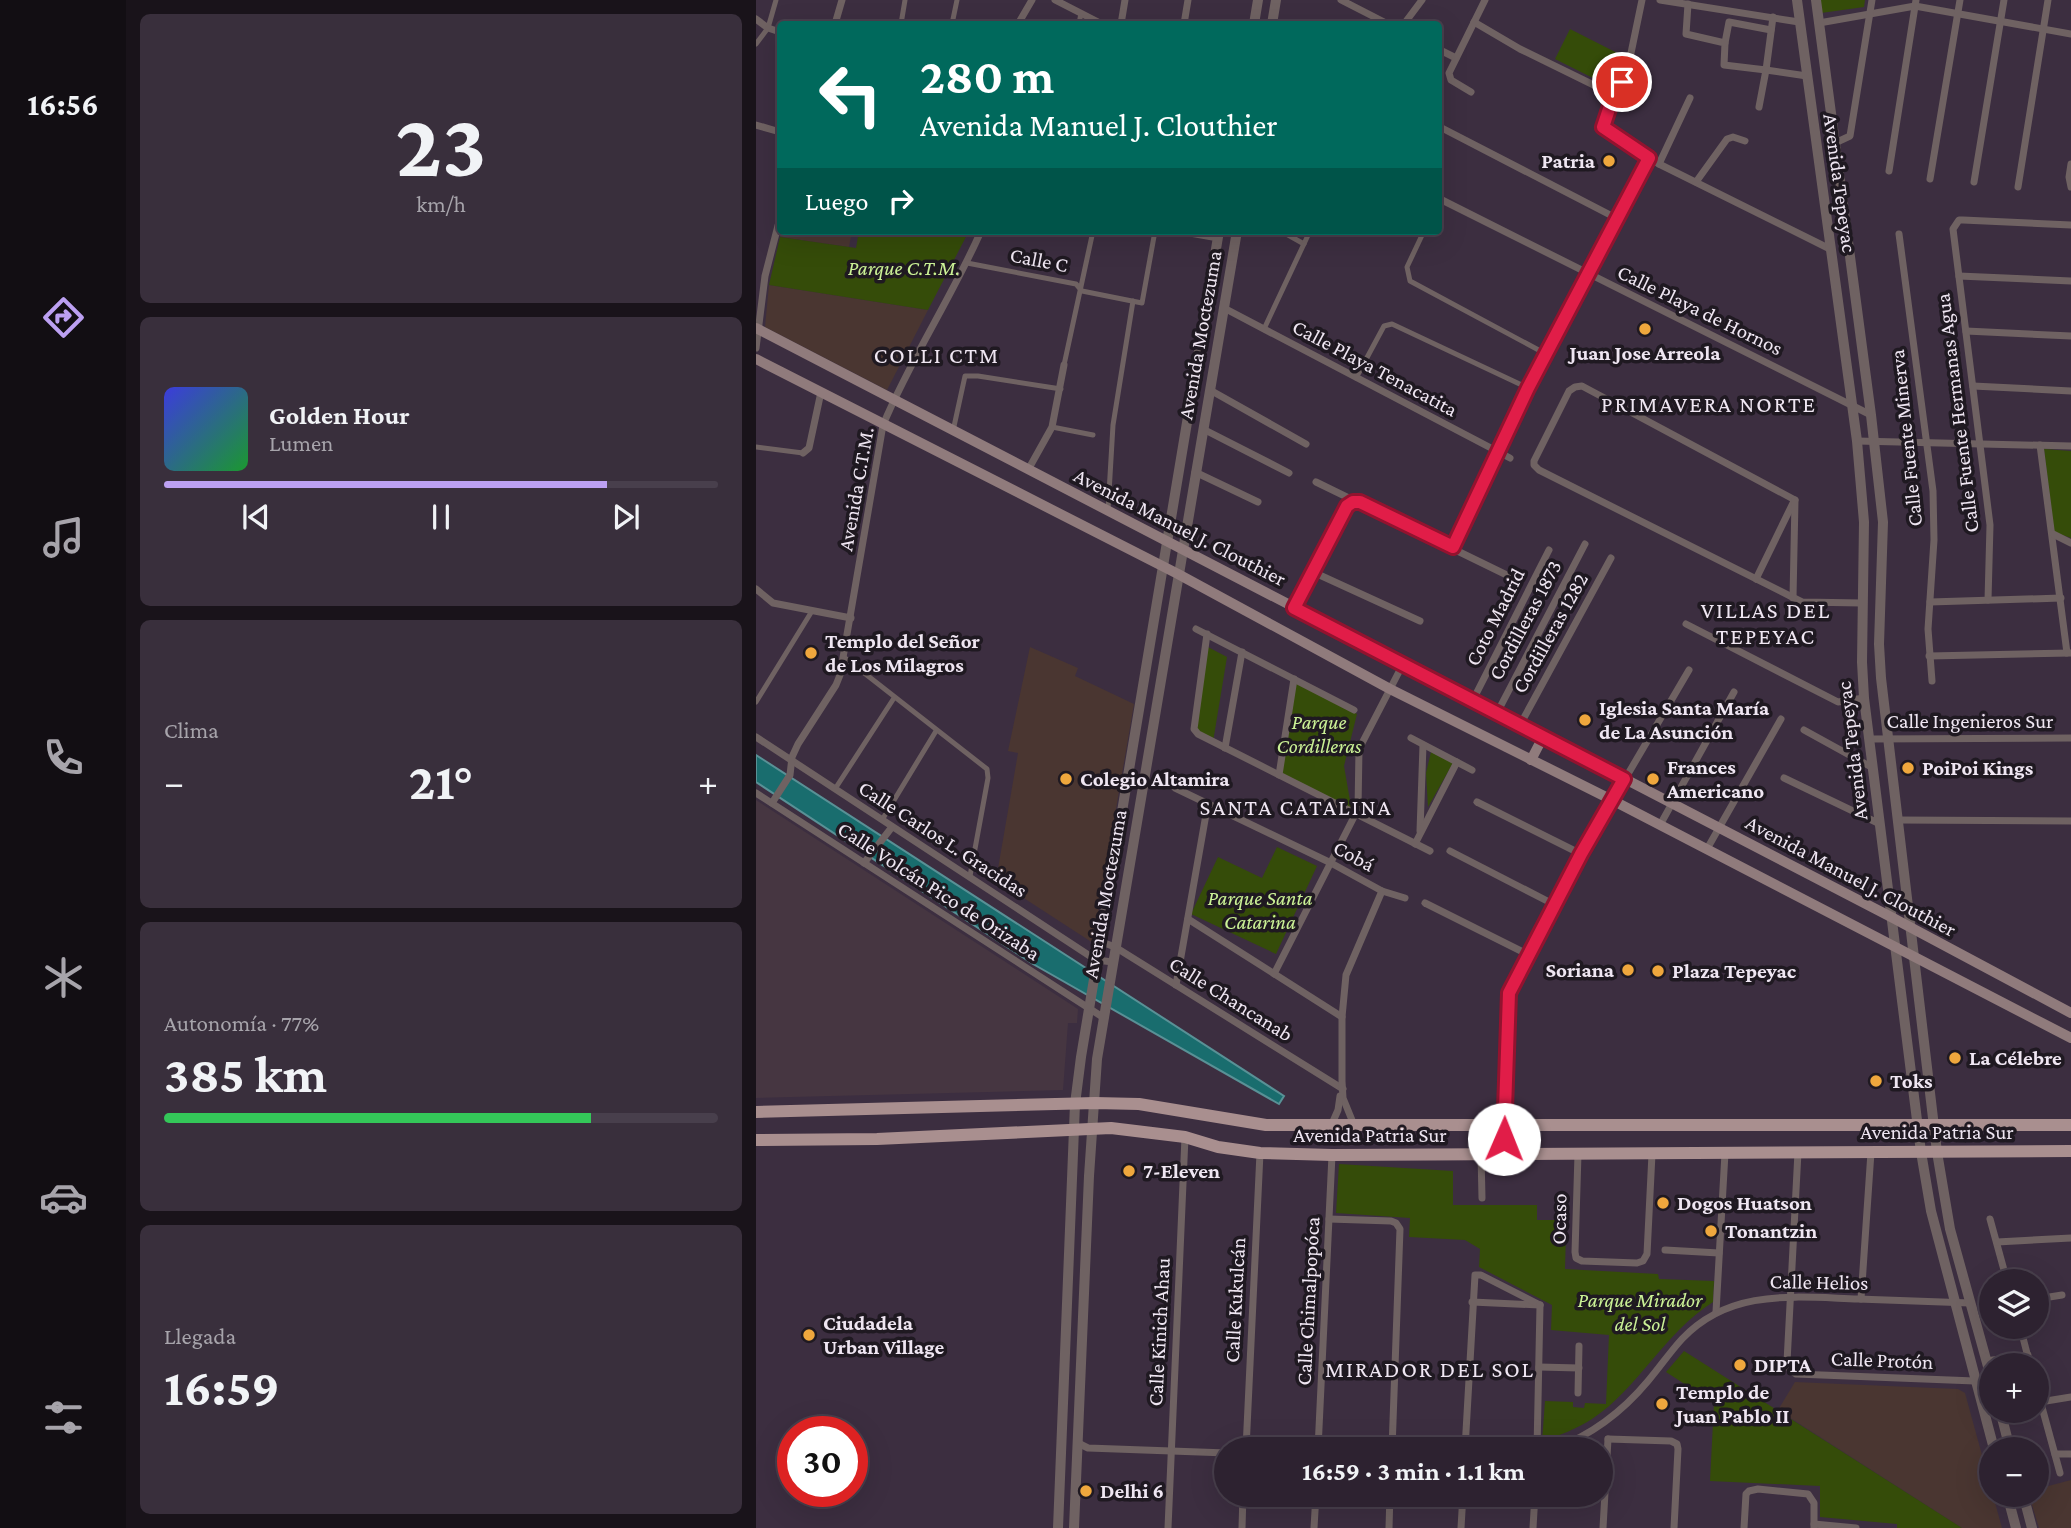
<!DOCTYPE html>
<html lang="es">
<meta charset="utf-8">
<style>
:root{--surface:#2d2230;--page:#392f3c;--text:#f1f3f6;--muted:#a7a4ab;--line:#483f4c;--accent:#bca0f2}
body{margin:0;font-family:"Crimson Pro",serif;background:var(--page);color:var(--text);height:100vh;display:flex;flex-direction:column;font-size:26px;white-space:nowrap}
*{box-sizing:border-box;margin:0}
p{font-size:23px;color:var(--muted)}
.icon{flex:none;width:38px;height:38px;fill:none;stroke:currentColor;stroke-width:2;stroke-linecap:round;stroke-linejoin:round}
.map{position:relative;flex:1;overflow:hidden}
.drawer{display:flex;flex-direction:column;gap:14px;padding:14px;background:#19131a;width:630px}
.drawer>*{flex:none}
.banner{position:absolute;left:21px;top:21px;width:665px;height:214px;border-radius:7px;box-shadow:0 7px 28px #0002,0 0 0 2px var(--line);background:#00695c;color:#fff;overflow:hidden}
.controls{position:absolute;left:1223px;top:1269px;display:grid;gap:14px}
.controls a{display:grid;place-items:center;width:70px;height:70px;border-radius:50%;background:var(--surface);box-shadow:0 7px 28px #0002,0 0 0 2px var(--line);font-size:35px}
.speed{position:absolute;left:21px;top:1416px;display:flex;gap:14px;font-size:35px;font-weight:700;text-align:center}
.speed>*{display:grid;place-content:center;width:91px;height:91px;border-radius:50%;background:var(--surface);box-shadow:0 7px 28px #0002,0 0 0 2px var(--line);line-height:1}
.speed .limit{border:10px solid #d22;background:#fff;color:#111}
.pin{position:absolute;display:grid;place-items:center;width:60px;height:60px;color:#fff;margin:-30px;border:4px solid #fff;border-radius:50%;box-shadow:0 2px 7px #0007}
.me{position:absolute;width:77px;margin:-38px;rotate:1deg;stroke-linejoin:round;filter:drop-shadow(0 0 5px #0008)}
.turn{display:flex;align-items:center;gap:24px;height:147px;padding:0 28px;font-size:32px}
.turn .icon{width:91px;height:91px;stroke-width:2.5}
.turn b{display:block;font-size:49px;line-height:60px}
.then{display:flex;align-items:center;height:66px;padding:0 28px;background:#0003;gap:14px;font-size:26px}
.big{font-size:52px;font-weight:700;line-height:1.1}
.drawer .tile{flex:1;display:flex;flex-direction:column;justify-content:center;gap:10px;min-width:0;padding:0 24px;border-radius:10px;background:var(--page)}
.drawer .dial{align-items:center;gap:0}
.dial b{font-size:91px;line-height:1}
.song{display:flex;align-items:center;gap:21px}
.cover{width:84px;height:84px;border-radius:10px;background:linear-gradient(135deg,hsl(240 70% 55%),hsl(130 70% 35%))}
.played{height:7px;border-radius:4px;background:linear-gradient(90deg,var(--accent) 80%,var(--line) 80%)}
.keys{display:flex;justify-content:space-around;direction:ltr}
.heat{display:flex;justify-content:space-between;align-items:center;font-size:38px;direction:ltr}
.charge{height:10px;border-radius:5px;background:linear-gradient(90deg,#34c759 77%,var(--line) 0)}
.trip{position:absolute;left:458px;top:1437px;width:399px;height:70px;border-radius:35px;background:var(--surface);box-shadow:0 7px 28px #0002,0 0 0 2px var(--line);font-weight:700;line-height:70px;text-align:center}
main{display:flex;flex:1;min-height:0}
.tabs{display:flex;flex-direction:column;width:126px;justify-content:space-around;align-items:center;background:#120e13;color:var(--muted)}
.tabs .icon{width:49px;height:49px}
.tabs .active{color:var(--accent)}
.tabs b{font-size:32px;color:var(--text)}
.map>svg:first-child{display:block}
.industrial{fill:#463641}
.education{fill:#4a3631}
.green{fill:#354c09}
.water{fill:#196d6e;stroke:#599196;stroke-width:2}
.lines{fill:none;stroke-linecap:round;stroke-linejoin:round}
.pedestrian{stroke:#6f6262;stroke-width:5}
.minor{stroke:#6f6262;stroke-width:7}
.tertiary{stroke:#6f6262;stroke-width:10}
.secondary{stroke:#907b7c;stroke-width:10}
.primary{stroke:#a98f8f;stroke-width:12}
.route-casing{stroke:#92132f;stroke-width:18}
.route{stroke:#e11d48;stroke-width:12}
.poi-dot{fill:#efa73d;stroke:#1f1921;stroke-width:2.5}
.labels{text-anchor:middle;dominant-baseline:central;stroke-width:7;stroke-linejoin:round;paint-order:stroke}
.poi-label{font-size:21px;font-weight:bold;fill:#efe6f2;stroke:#1f1921;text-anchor:start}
.street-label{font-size:21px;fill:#efe6f2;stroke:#1f1921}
.park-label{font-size:21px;font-style:italic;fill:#cbf296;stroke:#1f1921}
.neighbourhood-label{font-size:23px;letter-spacing:2px;fill:#efe6f2;stroke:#1f1921}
</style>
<main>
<nav class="tabs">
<b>16:56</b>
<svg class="icon active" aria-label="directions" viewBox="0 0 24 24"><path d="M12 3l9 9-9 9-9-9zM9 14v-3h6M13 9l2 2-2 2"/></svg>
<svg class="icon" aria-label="music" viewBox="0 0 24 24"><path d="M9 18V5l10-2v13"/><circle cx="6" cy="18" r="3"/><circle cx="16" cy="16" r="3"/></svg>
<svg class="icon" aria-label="phone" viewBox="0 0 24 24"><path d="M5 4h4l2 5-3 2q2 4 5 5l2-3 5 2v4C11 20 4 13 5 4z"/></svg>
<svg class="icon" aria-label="climate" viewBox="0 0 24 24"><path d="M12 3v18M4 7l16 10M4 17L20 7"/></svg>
<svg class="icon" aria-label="car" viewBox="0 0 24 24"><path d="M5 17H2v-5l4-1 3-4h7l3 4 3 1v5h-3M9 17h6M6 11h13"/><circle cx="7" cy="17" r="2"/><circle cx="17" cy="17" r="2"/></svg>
<svg class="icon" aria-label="filters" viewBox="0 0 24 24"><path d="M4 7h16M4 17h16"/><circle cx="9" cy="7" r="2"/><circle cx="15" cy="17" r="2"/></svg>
</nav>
<section class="drawer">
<div class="tile dial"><b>23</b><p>km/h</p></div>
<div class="tile">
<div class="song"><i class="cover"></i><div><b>Golden Hour</b><p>Lumen</p></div></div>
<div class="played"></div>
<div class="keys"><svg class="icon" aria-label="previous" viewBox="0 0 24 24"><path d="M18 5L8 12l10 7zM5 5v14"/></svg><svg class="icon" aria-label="pause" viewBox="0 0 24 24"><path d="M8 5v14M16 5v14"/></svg><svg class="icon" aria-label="next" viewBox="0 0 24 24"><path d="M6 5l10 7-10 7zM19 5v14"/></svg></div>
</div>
<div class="tile"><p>Clima</p>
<div class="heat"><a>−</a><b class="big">21°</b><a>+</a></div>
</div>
<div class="tile"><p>Autonomía · 77%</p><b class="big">385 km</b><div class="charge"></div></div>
<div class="tile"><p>Llegada</p><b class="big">16:59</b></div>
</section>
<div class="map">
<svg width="1315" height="1528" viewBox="0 0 1315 1528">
<rect width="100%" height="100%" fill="#3c2e40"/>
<polygon class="industrial" points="0,800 322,1009 321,1023 312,1023 307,1090 0,1098"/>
<g class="education">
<polygon points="26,231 96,231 93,247 24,237"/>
<polygon points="13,285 172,310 131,390 9,327"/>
<polygon points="274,647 322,668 319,676 378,704 337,943 240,880 262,753 252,751"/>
<polygon points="1039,1382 1202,1389 1209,1393 1246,1528 1206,1528 1022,1410"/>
<polygon points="1315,1480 1315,1528 1283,1528 1273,1495 1281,1494 1281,1489"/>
</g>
<g class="green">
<polygon points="1063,0 1109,0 1108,7 1065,13"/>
<polygon points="814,29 875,60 859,89 799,59"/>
<polygon points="103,231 213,231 172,310 13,285 24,237 100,248"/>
<polygon points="1288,449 1315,451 1315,538 1298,532"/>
<polygon points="450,646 471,657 457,742 438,729"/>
<polygon points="538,679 601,714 588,766 596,812 523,775"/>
<polygon points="675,752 697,763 672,807 670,773"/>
<polygon points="521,847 561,866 520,954 435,914 462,857 506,878"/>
<path d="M 583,1164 L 697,1171 L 697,1205 L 781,1205 L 781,1220 L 801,1220 L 800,1233 L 810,1233 L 809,1269 L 902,1274 L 903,1279 L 958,1281 L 957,1302 C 907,1334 882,1389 836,1419 C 821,1429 803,1435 786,1442 L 789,1401 L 817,1402 L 817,1407 L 828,1408 L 829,1403 L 850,1404 L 853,1335 L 795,1330 L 796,1305 L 723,1267 L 724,1249 L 709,1240 L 653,1237 L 654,1218 L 580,1213 Z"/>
<polygon points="928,1351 1206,1528 1141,1528 1141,1524 1064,1517 1064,1486 954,1481 958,1403 910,1372"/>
</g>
<polygon class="water" points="0,755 528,1096 523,1104 277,964 0,782"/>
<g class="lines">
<g class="pedestrian">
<polyline points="145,24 149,0"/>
<polyline points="196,24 201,0"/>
<polyline points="323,24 325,13"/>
<polyline points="0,44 12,28 20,0"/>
<polyline points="417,231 462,239"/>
<polyline points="525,231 548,244"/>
<polyline points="668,231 651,267 654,281 790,354"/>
<polyline points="275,232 275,231"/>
<polyline points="211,263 320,284 326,291 386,303 399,231"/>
<polyline points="508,329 554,231"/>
<polyline points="308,365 337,231"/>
<polyline points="600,378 628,326 636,324 772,388"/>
<polyline points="296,427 337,435"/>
<polyline points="197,431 209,376 222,376 305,389"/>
<polyline points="0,447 47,453"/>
<polyline points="352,510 357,425 377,301"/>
<polyline points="89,658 231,769 232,778 214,876"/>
<polyline points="0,702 56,611"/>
<polyline points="79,789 138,698"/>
<polyline points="126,820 180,731"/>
</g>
<g class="minor">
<polyline points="299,0 346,24"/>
<polyline points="585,0 632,24"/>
<polyline points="904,0 1043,22"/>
<polyline points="932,4 930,34 969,43 968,65 1010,70 1017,17"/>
<polyline points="0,19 12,28 24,32"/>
<polyline points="718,22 764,49 854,93 857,97"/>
<polyline points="1063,23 1159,6 1315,34"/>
<polyline points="79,24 86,0"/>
<polyline points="262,24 276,0"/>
<polyline points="365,24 369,0"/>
<polyline points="428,24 432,0"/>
<polyline points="648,24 666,0"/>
<polyline points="969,43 973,22 1015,30"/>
<polyline points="682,49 700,58"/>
<polyline points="875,53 886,0"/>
<polyline points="875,66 857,97 847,125 849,130 903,164 1074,249"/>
<polyline points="715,92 695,80 693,73 729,0"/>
<polyline points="1003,107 1010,70 1051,76"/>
<polyline points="0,125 24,132"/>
<polyline points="682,126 862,219"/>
<polyline points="1079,143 1094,136 1116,0"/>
<polyline points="903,164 934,98"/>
<polyline points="1315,164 1313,177 1315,187"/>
<polyline points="1133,171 1160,0"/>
<polyline points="1174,179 1204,0"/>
<polyline points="940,182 971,139 977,137 989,141"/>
<polyline points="1218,182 1248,0"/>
<polyline points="1262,187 1292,0"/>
<polyline points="682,198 1115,415"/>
<polyline points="1143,234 1177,491 1178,540 1172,629 1176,681"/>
<polyline points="1203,276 1315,281"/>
<polyline points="468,308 754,458"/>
<polyline points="1210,331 1315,336"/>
<polyline points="0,348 9,276 24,218"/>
<polyline points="1217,386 1315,391"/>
<polyline points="454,390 550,444"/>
<polyline points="447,429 533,473"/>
<polyline points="1101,441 1315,446"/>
<polyline points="1284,445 1311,653"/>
<polyline points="47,453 53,448 65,392"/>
<polyline points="272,470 296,427 308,365"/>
<polyline points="439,472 502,502"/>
<polyline points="560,482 763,581"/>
<polyline points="1039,500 826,386 819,387 813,391 778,461 778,465 783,470 1046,602 1106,603"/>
<polyline points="1297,534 1315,543"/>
<polyline points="697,547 772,388 893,158"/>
<polyline points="557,572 664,621"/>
<polyline points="1000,579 1037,503"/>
<polyline points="0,589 17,603 95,618"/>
<polyline points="1037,598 1039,500"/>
<polyline points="1232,600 1234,525 1197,229 1203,220 1207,220 1315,225"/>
<polyline points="1174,602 1305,598"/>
<polyline points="538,608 591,506 597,502"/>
<polyline points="930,624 1082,702 1108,698"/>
<polyline points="440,629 598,710"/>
<polyline points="451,634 438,729 442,734 674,851"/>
<polyline points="1173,656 1314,653"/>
<polyline points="717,700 793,550"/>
<polyline points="741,713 829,544"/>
<polyline points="764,725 855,558"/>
<polyline points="1048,730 1117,768"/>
<polyline points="0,737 340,960 357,962"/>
<polyline points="655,738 716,770"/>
<polyline points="1114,739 1315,738"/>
<polyline points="469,748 486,652"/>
<polyline points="523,775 538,679"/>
<polyline points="1028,778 1124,824"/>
<polyline points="419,788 575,863 626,891 649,898"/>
<polyline points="0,793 348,1018"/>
<polyline points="721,802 825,854"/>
<path d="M 16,803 L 34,775 L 36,757 L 42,744 L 80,685 L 84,675 L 127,425 C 155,358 196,297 225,231"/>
<polyline points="1142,820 1315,821"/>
<polyline points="904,825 978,692"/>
<polyline points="664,831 667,745"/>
<polyline points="659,844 701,762"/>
<polyline points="951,849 1025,719"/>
<polyline points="694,851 799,905"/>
<polyline points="108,863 136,827"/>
<polyline points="669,903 773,955"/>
<polyline points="432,919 586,1017"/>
<polyline points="343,941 359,947 587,1089"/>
<polyline points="518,974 602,809 603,749 647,664"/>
<polyline points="420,985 452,803"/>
<polyline points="598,1125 587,1098 586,1081 586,1017 590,975 626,891"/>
<polyline points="575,1126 582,1110 584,1096"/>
<polyline points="1042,1152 1031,1362 1034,1370 1040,1374 1219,1381"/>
<polyline points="725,1154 726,1198"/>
<polyline points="748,1154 753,993 825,854 933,670"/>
<polyline points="822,1154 819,1252 820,1258 826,1261 881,1263 887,1261 891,1254 896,1154"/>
<polyline points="573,1219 635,1221 640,1223 644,1229 636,1449"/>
<polyline points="1234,1219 1251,1281"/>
<polyline points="1241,1242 1315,1238"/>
<polyline points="909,1250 963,1253"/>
<polyline points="1105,1299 1115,1152"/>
<polyline points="1281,1299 1306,1295"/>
<polyline points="716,1302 784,1305"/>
<polyline points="960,1312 969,1153"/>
<polyline points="1264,1326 1274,1365"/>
<polyline points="1230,1361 1272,1355"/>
<polyline points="783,1367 823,1368"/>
<polyline points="1281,1389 1304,1473"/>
<polyline points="822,1393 823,1346"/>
<polyline points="1284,1402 1315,1397"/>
<polyline points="852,1439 915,1441 921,1444 922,1449 918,1528"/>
<polyline points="322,1443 332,1448 471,1453"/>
<polyline points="490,1449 504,1153"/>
<polyline points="562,1449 576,1155"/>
<polyline points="709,1449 719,1275 725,1275 784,1305"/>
<polyline points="781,1449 784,1305"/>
<path d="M 798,1449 C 836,1435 867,1411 892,1381 C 904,1367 914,1352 926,1339 C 974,1288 1038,1297 1102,1299 C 1139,1300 1177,1302 1214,1303"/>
<polyline points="1299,1454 1315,1454"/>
<polyline points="1058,1524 1100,1528"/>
<polyline points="412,1528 429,1137"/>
<polyline points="486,1528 487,1494"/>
<polyline points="558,1528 560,1494"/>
<polyline points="633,1528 634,1494"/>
<polyline points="705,1528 707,1494"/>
<polyline points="777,1528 779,1494"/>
<polyline points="847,1528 852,1439"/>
<polyline points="988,1528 990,1494 993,1491 1002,1489 1052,1494 1058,1503 1058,1528"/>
</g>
<g class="tertiary">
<polyline points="1041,0 1101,441 1108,522 1106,662 1108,698 1165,1152 1175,1211 1238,1449"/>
<polyline points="1060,0 1115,415 1127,522 1123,644 1125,678 1181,1152 1194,1229 1236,1381"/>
<polyline points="498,24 502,0"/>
<polyline points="516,24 520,0"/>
<polyline points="1244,1410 1254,1449"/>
<polyline points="1251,1494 1260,1528"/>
<polyline points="1267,1494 1276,1528"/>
<polyline points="302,1528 319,1104 325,1057 463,231"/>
<polyline points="318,1528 333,1176 341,1059 481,231"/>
</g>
<g class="secondary">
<polyline points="0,328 1137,918 1315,1013"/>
<polyline points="0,359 422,574 634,689 856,800 1315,1038"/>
<polyline points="775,760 787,737"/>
</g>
<g class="primary">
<polyline points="0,1112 339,1103 383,1104 510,1125 1315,1125"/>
<polyline points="0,1140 121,1139 355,1128 429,1137 462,1147 504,1153 576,1155 1315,1151"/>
</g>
</g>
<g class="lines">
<g class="route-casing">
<polyline id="route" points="748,1139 753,993 825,854 868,779 538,608 591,506 597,502 604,502 697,547 772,388 893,158 847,127 857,97 866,82"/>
</g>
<use href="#route" class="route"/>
</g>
<g class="poi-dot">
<circle cx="853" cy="161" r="7"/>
<circle cx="889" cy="329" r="7"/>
<circle cx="55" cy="653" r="7"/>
<circle cx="829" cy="720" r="7"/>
<circle cx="1152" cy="768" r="7"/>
<circle cx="310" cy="779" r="7"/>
<circle cx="897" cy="779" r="7"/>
<circle cx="872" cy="970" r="7"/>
<circle cx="902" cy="971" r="7"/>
<circle cx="1199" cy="1058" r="7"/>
<circle cx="1120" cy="1081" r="7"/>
<circle cx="373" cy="1171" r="7"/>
<circle cx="907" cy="1203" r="7"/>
<circle cx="955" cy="1231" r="7"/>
<circle cx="53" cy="1335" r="7"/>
<circle cx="984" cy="1365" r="7"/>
<circle cx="906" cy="1404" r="7"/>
<circle cx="330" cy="1491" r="7"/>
</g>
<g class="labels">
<g class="poi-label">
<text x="839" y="161" text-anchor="end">Patria</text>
<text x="889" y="353" text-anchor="middle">Juan Jose Arreola</text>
<text x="69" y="641">Templo del Señor<tspan x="69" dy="24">de Los Milagros</tspan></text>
<text x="843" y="708">Iglesia Santa María<tspan x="843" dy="24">de La Asunción</tspan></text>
<text x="911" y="767">Frances<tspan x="911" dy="24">Americano</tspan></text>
<text x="1166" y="768">PoiPoi Kings</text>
<text x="324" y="779">Colegio Altamira</text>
<text x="858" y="970" text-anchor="end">Soriana</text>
<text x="916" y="971">Plaza Tepeyac</text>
<text x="1213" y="1058">La Célebre</text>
<text x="1134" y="1081">Toks</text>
<text x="387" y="1171">7-Eleven</text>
<text x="921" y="1203">Dogos Huatson</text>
<text x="969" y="1231">Tonantzin</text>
<text x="67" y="1323">Ciudadela<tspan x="67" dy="24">Urban Village</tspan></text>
<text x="998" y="1365">DIPTA</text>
<text x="920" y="1392">Templo de<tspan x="920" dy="24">Juan Pablo II</tspan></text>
<text x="344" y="1491">Delhi 6</text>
</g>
<g class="street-label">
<text transform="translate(1084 183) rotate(82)">Avenida Tepeyac</text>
<text transform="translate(283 260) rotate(11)">Calle C</text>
<text transform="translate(944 310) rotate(26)">Calle Playa de Hornos</text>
<text transform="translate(444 335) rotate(-80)">Avenida Moctezuma</text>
<text transform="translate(619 368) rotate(28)">Calle Playa Tenacatita</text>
<text transform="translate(1201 413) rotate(-97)">Calle Fuente Hermanas Agua</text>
<text transform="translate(1150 438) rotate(-96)">Calle Fuente Minerva</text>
<text transform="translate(100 489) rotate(-80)">Avenida C.T.M.</text>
<text transform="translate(424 527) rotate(27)">Avenida Manuel J. Clouthier</text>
<text transform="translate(739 617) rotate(-63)">Coto Madrid</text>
<text transform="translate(769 620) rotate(-62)">Cordilleras 1873</text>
<text transform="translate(794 633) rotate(-61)">Cordilleras 1282</text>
<text x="1214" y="721">Calle Ingenieros Sur</text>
<text transform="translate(1096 751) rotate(-97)">Avenida Tepeyac</text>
<text transform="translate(187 839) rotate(33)">Calle Carlos L. Gracidas</text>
<text transform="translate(598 856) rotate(28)">Cobá</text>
<text transform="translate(1095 876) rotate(28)">Avenida Manuel J. Clouthier</text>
<text transform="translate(183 891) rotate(33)">Calle Volcán Pico de Orizaba</text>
<text transform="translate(349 894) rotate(-80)">Avenida Moctezuma</text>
<text transform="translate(475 999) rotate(32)">Calle Chancanab</text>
<text x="1181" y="1132">Avenida Patria Sur</text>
<text x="614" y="1135">Avenida Patria Sur</text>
<text transform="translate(803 1219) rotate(-89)">Ocaso</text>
<text transform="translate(1063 1282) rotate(1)">Calle Helios</text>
<text transform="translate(479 1300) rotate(-87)">Calle Kukulcán</text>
<text transform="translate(552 1301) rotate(-87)">Calle Chimalpopóca</text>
<text transform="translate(403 1332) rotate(-87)">Calle Kinich Ahau</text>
<text transform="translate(1126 1360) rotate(2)">Calle Protón</text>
</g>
<g class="park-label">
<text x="148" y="268">Parque C.T.M.</text>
<text x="563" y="722">Parque<tspan x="563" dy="24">Cordilleras</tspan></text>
<text x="504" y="898">Parque Santa<tspan x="504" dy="24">Catarina</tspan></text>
<text x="884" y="1300">Parque Mirador<tspan x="884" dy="24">del Sol</tspan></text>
</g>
<g class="neighbourhood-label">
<text x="181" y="355">COLLI CTM</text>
<text x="953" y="404">PRIMAVERA NORTE</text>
<text x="1010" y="610">VILLAS DEL<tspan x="1010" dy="26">TEPEYAC</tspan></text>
<text x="540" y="807">SANTA CATALINA</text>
<text x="674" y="1369">MIRADOR DEL SOL</text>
</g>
</g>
</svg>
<div class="controls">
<a><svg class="icon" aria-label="layers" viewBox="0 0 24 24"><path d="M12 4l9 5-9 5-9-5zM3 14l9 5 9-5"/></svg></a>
<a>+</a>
<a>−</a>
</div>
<div class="speed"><div class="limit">30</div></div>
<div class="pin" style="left:866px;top:82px;background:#d93025"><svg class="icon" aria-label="arrive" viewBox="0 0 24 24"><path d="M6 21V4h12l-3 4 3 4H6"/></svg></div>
<svg class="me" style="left:748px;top:1139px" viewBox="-20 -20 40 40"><circle r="19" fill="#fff"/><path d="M0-13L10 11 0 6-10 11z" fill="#e11d48"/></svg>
<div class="trip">16:59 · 3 min · 1.1 km</div>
<div class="banner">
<div class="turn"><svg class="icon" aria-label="left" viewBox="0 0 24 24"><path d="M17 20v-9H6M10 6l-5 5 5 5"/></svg><div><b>280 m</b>Avenida Manuel J. Clouthier</div></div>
<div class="then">Luego<svg class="icon" aria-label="right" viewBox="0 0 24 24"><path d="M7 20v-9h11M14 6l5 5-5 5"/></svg></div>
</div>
</div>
</main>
